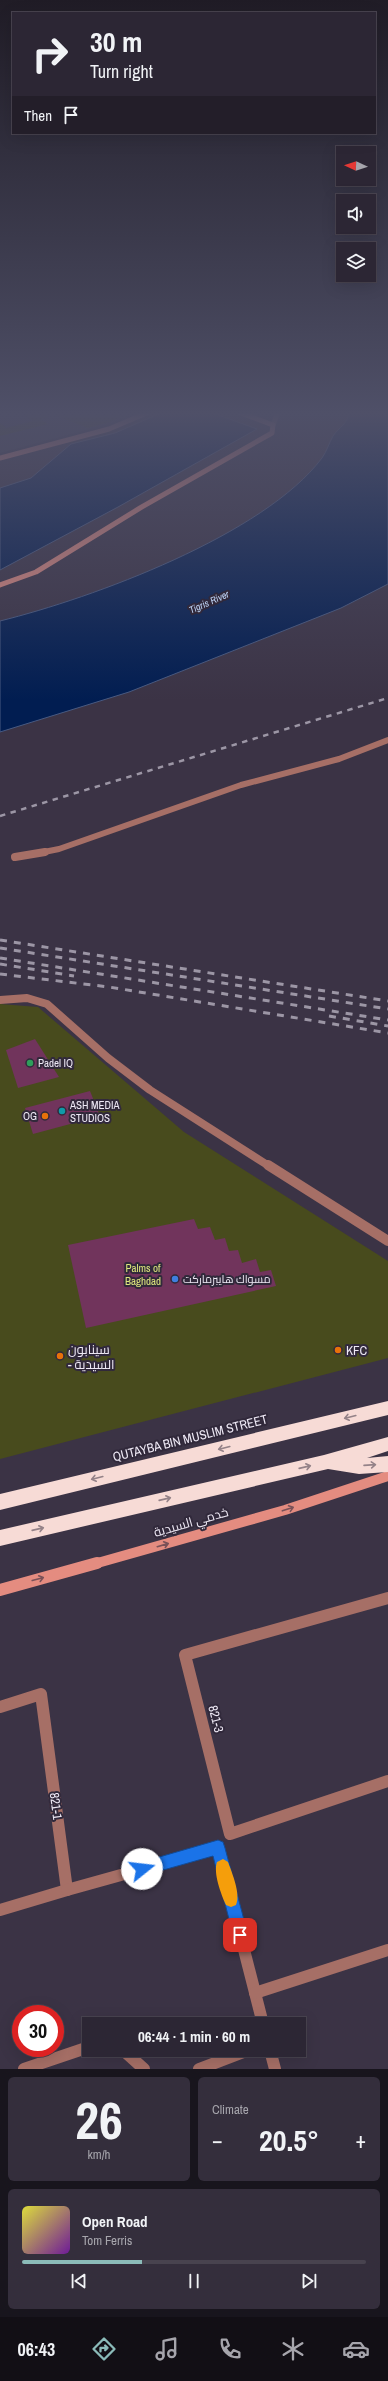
<!DOCTYPE html>
<meta charset="utf-8">
<style>
:root{--surface:#2c2634;--page:#342e3c;--text:#f1f3f6;--muted:#a6a5ac;--line:#48434f;--accent:#8bbbb9}
body{margin:0;font-family:"Archivo Narrow",Cairo,sans-serif;background:var(--page);color:var(--text);height:100vh;display:flex;flex-direction:column;font-size:15px;white-space:nowrap}
*{box-sizing:border-box;margin:0}
p{font-size:13px;color:var(--muted)}
.icon{flex:none;width:22px;height:22px;fill:none;stroke:currentColor;stroke-width:2;stroke-linecap:round;stroke-linejoin:round}
.map{position:relative;height:2069px;overflow:hidden}
.drawer{display:flex;flex-direction:column;gap:8px;padding:8px;background:#18151d;flex:1}
.drawer>*{flex:none}
.guide{position:absolute;left:12px;top:12px;width:364px;height:122px;border-radius:0px;box-shadow:0 4px 16px #0002,0 0 0 1px var(--line);background:#2c2634;color:var(--text);overflow:hidden}
.needle{width:26px;rotate:273deg}
.tools{position:absolute;left:336px;top:146px;display:grid;gap:8px}
.tools a{display:grid;place-items:center;width:40px;height:40px;border-radius:0px;background:var(--surface);box-shadow:0 4px 16px #0002,0 0 0 1px var(--line);font-size:20px}
.speed{position:absolute;left:12px;top:2005px;display:flex;gap:8px;font-size:20px;font-weight:700;text-align:center}
.speed>*{display:grid;place-content:center;width:52px;height:52px;border-radius:50%;background:var(--surface);box-shadow:0 4px 16px #0002,0 0 0 1px var(--line);line-height:1}
.speed .limit{border:6px solid #d22;background:#fff;color:#111}
.pin{position:absolute;display:grid;place-items:center;width:34px;height:34px;color:#fff;margin:-17px;border-radius:8px;box-shadow:0 2px 6px #0006}
.me{position:absolute;width:44px;margin:-22px;rotate:74deg;stroke-linejoin:round;filter:drop-shadow(0 0 3px #0008)}
.turn{display:flex;align-items:center;gap:14px;height:84px;padding:0 12px;font-size:18px}
.turn .icon{width:52px;height:52px;stroke-width:2.5}
.turn b{display:block;font-size:28px;line-height:34px}
.then{display:flex;align-items:center;height:38px;padding:0 12px;background:#0003;gap:8px;font-size:15px}
.big{font-size:30px;font-weight:700;line-height:1.1}
.drawer .card{flex:1;display:flex;flex-direction:column;justify-content:center;gap:6px;min-width:0;padding:0 14px;border-radius:6px;background:var(--page)}
.drawer .dial{align-items:center;gap:0}
.dial b{font-size:52px;line-height:1}
.song{display:flex;align-items:center;gap:12px}
.cover{width:48px;height:48px;border-radius:6px;background:linear-gradient(135deg,hsl(60 70% 55%),hsl(280 70% 35%))}
.played{height:4px;border-radius:2px;background:linear-gradient(90deg,var(--accent) 35%,var(--line) 35%)}
.keys{display:flex;justify-content:space-around;direction:ltr}
.heat{display:flex;justify-content:space-between;align-items:center;font-size:22px;direction:ltr}
.drawer .tiles{flex:1;display:grid;gap:8px;grid-template-columns:1fr 1fr}
.card:last-child{grid-column:span 2}
.trip{position:absolute;left:82px;top:2017px;width:224px;height:40px;border-radius:0px;background:var(--surface);box-shadow:0 4px 16px #0002,0 0 0 1px var(--line);font-weight:700;line-height:40px;text-align:center}
.tabs{display:flex;height:64px;justify-content:space-around;align-items:center;background:#120f15;color:var(--muted)}
.tabs .icon{width:28px;height:28px}
.tabs .current{color:var(--accent)}
.tabs b{font-size:18px;color:var(--text)}
.map>svg:first-child{display:block}
.education{fill:#433f50}
.green{fill:#484b1d}
.water{fill:#011d51;stroke:#485a82}
.building{fill:#71345c}
.lines{fill:none;stroke-linecap:round;stroke-linejoin:round}
.street-far4{stroke:#a66f66;stroke-width:5}
.street-far3{stroke:#a66f66;stroke-width:6}
.street-far2{stroke:#a66f66;stroke-width:8}
.street-far1{stroke:#a66f66;stroke-width:10}
.street{stroke:#a66f66;stroke-width:12}
.secondary-far2{stroke:#e48c80;stroke-width:5}
.secondary-far1{stroke:#e48c80;stroke-width:10}
.secondary{stroke:#e48c80;stroke-width:12}
.highway{fill:#f7dbd6;fill-rule:evenodd}
.rail-far1{stroke:#9c96a5;stroke-width:2.5;stroke-dasharray:5.5 5.5;stroke-linecap:butt}
.rail{stroke:#9c96a5;stroke-width:3;stroke-dasharray:7 7;stroke-linecap:butt}
.oneway{stroke:#948288}
.oneway2{stroke:#795157}
.route{fill:#1a73e8;stroke:#114b97}
.slow{fill:#f59e0b}
.leisure-dot{fill:#2e9e5b;stroke:#31293b;stroke-width:1.5}
.culture-dot{fill:#0f9aa8;stroke:#31293b;stroke-width:1.5}
.food-dot{fill:#e8710a;stroke:#31293b;stroke-width:1.5}
.shop-dot{fill:#3f7fe0;stroke:#31293b;stroke-width:1.5}
.labels{text-anchor:middle;dominant-baseline:central;stroke-width:4;stroke-linejoin:round;paint-order:stroke}
.far-water-label{font-size:10px;font-style:italic;fill:#bfd4f6;stroke:#31293b}
.poi-label{font-size:11px;fill:#eee9f5;stroke:#31293b;text-anchor:start}
.park-label{font-size:11px;fill:#dee77d;stroke:#31293b}
.near-poi-label{font-size:13px;fill:#eee9f5;stroke:#31293b;text-anchor:start}
.near-street-label{font-size:13px;fill:#eee9f5;stroke:#31293b}
</style>
<div class="map">
<svg width="388" height="2069" viewBox="0 0 388 2069">
<rect width="100%" height="100%" fill="#3b3345"/>
<polygon class="education" points="0,412 136,412 112,423 0,453"/>
<g class="green">
<polygon points="26,412 41,412 48,417 41,419 48,424 0,436 0,423 6,427 2,429 33,421 21,413"/>
<polygon points="58,412 113,412 124,415 110,422 88,428 52,414"/>
<polygon points="0,1004 38,1007 184,1132 388,1261 388,1358 0,1459"/>
</g>
<g class="water">
<polygon points="163,412 210,412 257,429 118,507 0,570 0,488 31,478 71,444 115,433"/>
<path d="M 349,412 L 388,412 L 388,584 L 341,608 L 129,692 L 0,732 L 0,621 C 93,598 264,535 322,458 C 327,451 329,443 333,436 C 339,427 348,424 349,412 Z"/>
</g>
<g class="building">
<polygon points="35,1039 59,1077 18,1088 6,1050"/>
<polygon points="90,1091 100,1116 33,1134 25,1108"/>
<polygon points="194,1219 198,1229 210,1227 215,1240 225,1238 229,1251 238,1250 242,1263 256,1259 260,1272 271,1270 276,1286 86,1328 68,1245"/>
</g>
<g class="lines">
<polyline class="street-far4" points="273,425 278,412"/>
<polyline class="street-far3" points="39,853 59,849 241,785 339,759 388,740"/>
<g class="street-far2">
<polyline points="15,857 45,852"/>
<polyline points="0,1000 27,998 47,1004 108,1058 150,1090 269,1166"/>
</g>
<polyline class="street-far1" points="268,1165 388,1241"/>
<g class="street">
<polyline points="388,1598 185,1655 230,1834 388,1781"/>
<polyline points="0,1707 41,1694 67,1890 0,1910"/>
<polyline points="67,1890 218,1848 263,2024"/>
<polyline points="255,1993 388,1950"/>
<polyline points="123,2050 144,2069"/>
<polyline points="270,2050 275,2069"/>
<polyline points="24,2069 89,2047"/>
<polyline points="199,2069 249,2050"/>
</g>
<g class="secondary-far2">
<polyline points="0,458 109,429 149,412"/>
<polyline points="0,585 36,572 140,508 272,433 273,425 238,412"/>
</g>
<polyline class="secondary-far1" points="94,1564 285,1510 388,1476"/>
<polyline class="secondary" points="0,1590 97,1563"/>
<g class="highway">
<polygon points="388,1401 388,1415 0,1510 0,1494"/>
<polygon points="388,1437 388,1451 367,1458 388,1456 388,1472 359,1474 328,1469 0,1546 0,1530 324,1455"/>
</g>
<polyline class="rail-far1" points="0,816 388,698"/>
<g class="rail">
<polyline points="0,940 388,1001"/>
<polyline points="0,948 388,1009"/>
<polyline points="0,958 388,1020"/>
<polyline points="0,964 74,976"/>
<polyline points="0,974 109,987 388,1033"/>
<polyline points="329,1016 388,1026"/>
</g>
</g>
<defs><path id="oneway-shaft" d="M-6 0H5M1.5-3L5.5 0L1.5 3" fill="none" stroke-width="1.6" stroke-linecap="round" stroke-linejoin="round"/></defs>
<g class="oneway">
<use href="#oneway-shaft" transform="translate(350 1417) rotate(166)"/>
<use href="#oneway-shaft" transform="translate(224 1448) rotate(166)"/>
<use href="#oneway-shaft" transform="translate(370 1465) rotate(-4)"/>
<use href="#oneway-shaft" transform="translate(305 1467) rotate(-13)"/>
<use href="#oneway-shaft" transform="translate(97 1478) rotate(166)"/>
<use href="#oneway-shaft" transform="translate(165 1499) rotate(-13)"/>
<use href="#oneway-shaft" transform="translate(38 1529) rotate(-13)"/>
</g>
<g class="oneway2">
<use href="#oneway-shaft" transform="translate(288 1509) rotate(-18)"/>
<use href="#oneway-shaft" transform="translate(163 1545) rotate(-16)"/>
<use href="#oneway-shaft" transform="translate(38 1579) rotate(-15)"/>
</g>
<linearGradient id="sky" x2="0" y2="1"><stop stop-color="#201c26"/><stop offset="0.59" stop-color="#4f5068"/><stop offset="1" stop-color="#4f5068" stop-opacity="0"/></linearGradient>
<rect width="388" height="701" fill="url(#sky)"/>
<polygon class="route" points="218,1840 223,1842 225,1848 248,1935 246,1940 240,1943 235,1940 233,1935 213,1856 142,1876 137,1874 135,1869 137,1864 142,1862"/>
<path class="slow" d="M 223,1859 L 228,1862 C 232,1873 241,1894 236,1905 L 231,1907 L 226,1905 C 221,1894 213,1873 217,1862 Z"/>
<circle class="leisure-dot" cx="30" cy="1063" r="4"/>
<circle class="culture-dot" cx="62" cy="1111" r="4"/>
<g class="food-dot">
<circle cx="45" cy="1116" r="4"/>
<circle cx="338" cy="1350" r="4"/>
<circle cx="60" cy="1356" r="4"/>
</g>
<circle class="shop-dot" cx="175" cy="1279" r="4"/>
<g class="labels">
<g class="far-water-label">
<text transform="translate(209 602) rotate(-24)">Tigris River</text>
</g>
<g class="poi-label">
<text x="38" y="1063">Padel IQ</text>
<text x="70" y="1105">ASH MEDIA<tspan x="70" dy="13">STUDIOS</tspan></text>
<text x="37" y="1116" text-anchor="end">OG</text>
<text x="183" y="1279">مسواك هايبرماركت</text>
</g>
<g class="park-label">
<text x="143" y="1268">Palms of<tspan x="143" dy="13">Baghdad</tspan></text>
</g>
<g class="near-poi-label">
<text x="68" y="1349">سينابون<tspan x="68" dy="15">- السيدية</tspan></text>
<text x="346" y="1350">KFC</text>
</g>
<g class="near-street-label">
<text transform="translate(190 1438) rotate(-14)">QUTAYBA BIN MUSLIM STREET</text>
<text transform="translate(191 1522) rotate(-16)">خدمي السيدية</text>
<text transform="translate(216 1719) rotate(76)">821-3</text>
<text transform="translate(56 1806) rotate(82)">821-1</text>
</g>
</g>
</svg>
<div class="tools">
<a><svg class="needle" viewBox="-14 -14 28 28"><path d="M0-13l5 13h-10z" fill="#e53935"/><path d="M0 13l5-13h-10z" fill="#a6a5ac"/></svg></a>
<a><svg class="icon" aria-label="sound" viewBox="0 0 24 24"><path d="M4 9h4l5-4v14l-5-4H4zM17 9q2 3 0 6"/></svg></a>
<a><svg class="icon" aria-label="layers" viewBox="0 0 24 24"><path d="M12 4l9 5-9 5-9-5zM3 14l9 5 9-5"/></svg></a>
</div>
<div class="speed"><div class="limit">30</div></div>
<div class="pin" style="left:240px;top:1935px;background:#d93025"><svg class="icon" aria-label="arrive" viewBox="0 0 24 24"><path d="M6 21V4h12l-3 4 3 4H6"/></svg></div>
<svg class="me" style="left:142px;top:1869px" viewBox="-20 -20 40 40"><circle r="19" fill="#fff"/><path d="M0-13L10 11 0 6-10 11z" fill="#1a73e8"/></svg>
<div class="trip">06:44 · 1 min · 60 m</div>
<div class="guide">
<div class="turn"><svg class="icon" aria-label="right" viewBox="0 0 24 24"><path d="M7 20v-9h11M14 6l5 5-5 5"/></svg><div><b>30 m</b>Turn right</div></div>
<div class="then">Then<svg class="icon" aria-label="arrive" viewBox="0 0 24 24"><path d="M6 21V4h12l-3 4 3 4H6"/></svg></div>
</div>
</div>
<section class="drawer">
<div class="tiles">
<div class="card dial"><b>26</b><p>km/h</p></div>
<div class="card"><p>Climate</p>
<div class="heat"><a>−</a><b class="big">20.5°</b><a>+</a></div>
</div>
<div class="card">
<div class="song"><i class="cover"></i><div><b>Open Road</b><p>Tom Ferris</p></div></div>
<div class="played"></div>
<div class="keys"><svg class="icon" aria-label="previous" viewBox="0 0 24 24"><path d="M18 5L8 12l10 7zM5 5v14"/></svg><svg class="icon" aria-label="pause" viewBox="0 0 24 24"><path d="M8 5v14M16 5v14"/></svg><svg class="icon" aria-label="next" viewBox="0 0 24 24"><path d="M6 5l10 7-10 7zM19 5v14"/></svg></div>
</div>
</div>
</section>
<nav class="tabs">
<b>06:43</b>
<svg class="icon current" aria-label="directions" viewBox="0 0 24 24"><path d="M12 3l9 9-9 9-9-9zM9 14v-3h6M13 9l2 2-2 2"/></svg>
<svg class="icon" aria-label="music" viewBox="0 0 24 24"><path d="M9 18V5l10-2v13"/><circle cx="6" cy="18" r="3"/><circle cx="16" cy="16" r="3"/></svg>
<svg class="icon" aria-label="phone" viewBox="0 0 24 24"><path d="M5 4h4l2 5-3 2q2 4 5 5l2-3 5 2v4C11 20 4 13 5 4z"/></svg>
<svg class="icon" aria-label="climate" viewBox="0 0 24 24"><path d="M12 3v18M4 7l16 10M4 17L20 7"/></svg>
<svg class="icon" aria-label="car" viewBox="0 0 24 24"><path d="M5 17H2v-5l4-1 3-4h7l3 4 3 1v5h-3M9 17h6M6 11h13"/><circle cx="7" cy="17" r="2"/><circle cx="17" cy="17" r="2"/></svg>
</nav>
